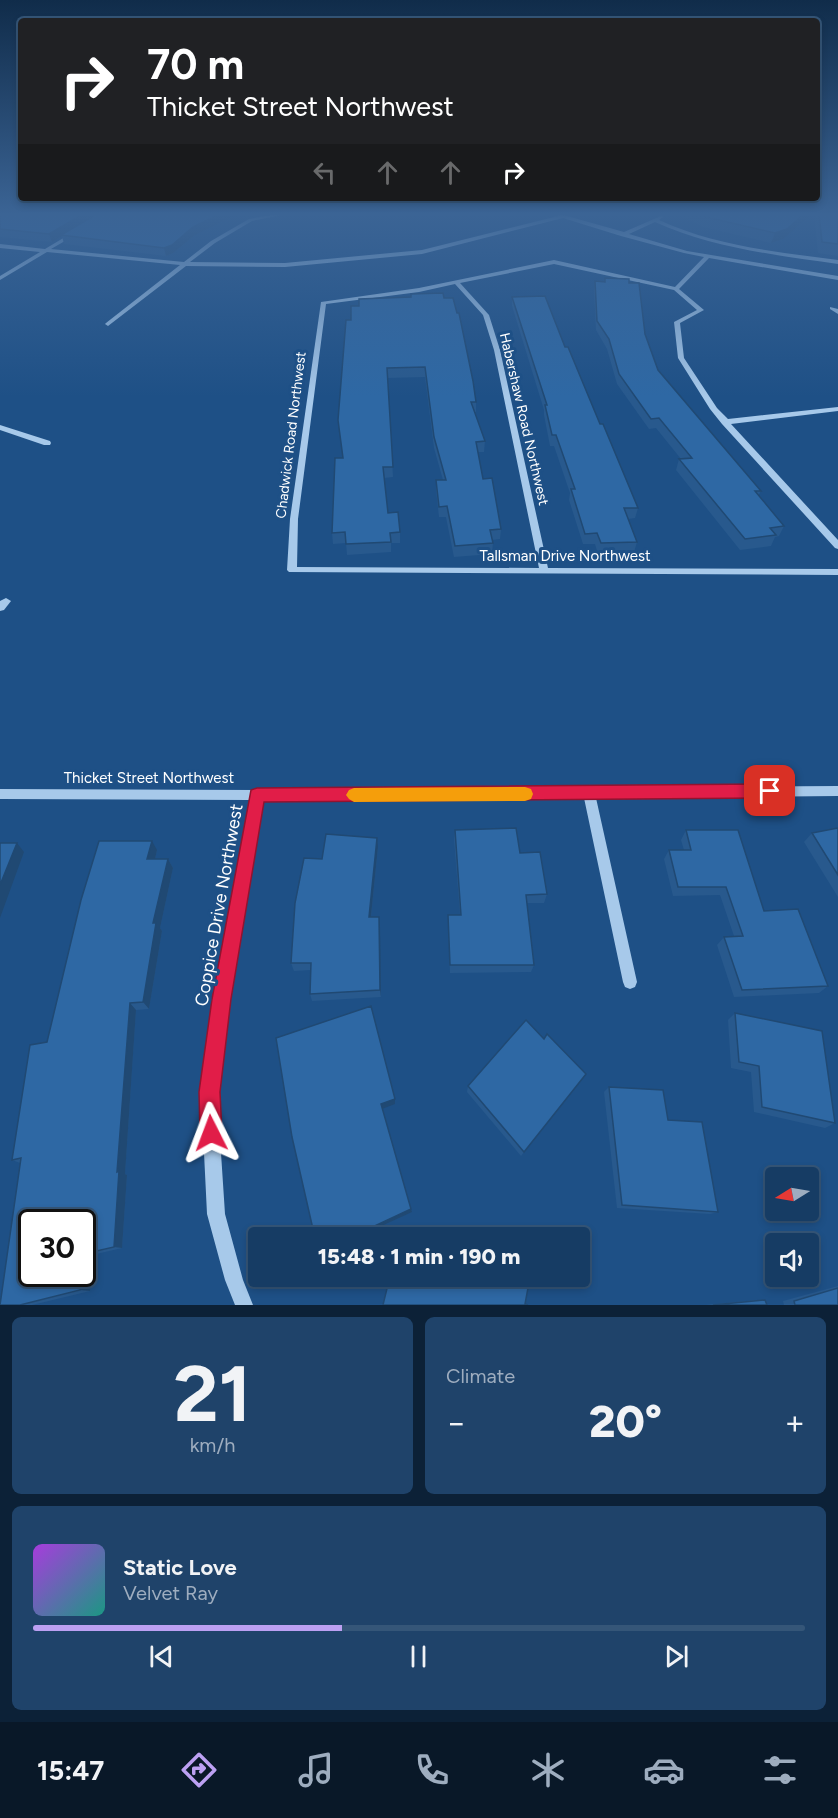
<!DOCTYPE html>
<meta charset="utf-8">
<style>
:root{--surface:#163c64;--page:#1f436a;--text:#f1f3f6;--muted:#9eadbf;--line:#355678;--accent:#bca0f2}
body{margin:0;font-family:Figtree,sans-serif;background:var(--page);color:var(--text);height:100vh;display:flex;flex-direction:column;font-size:22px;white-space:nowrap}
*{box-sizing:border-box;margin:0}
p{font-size:20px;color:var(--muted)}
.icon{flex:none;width:33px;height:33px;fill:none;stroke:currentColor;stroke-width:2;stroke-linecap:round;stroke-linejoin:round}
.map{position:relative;height:1305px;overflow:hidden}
.side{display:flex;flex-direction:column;gap:12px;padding:12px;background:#0c2137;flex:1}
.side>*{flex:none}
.guide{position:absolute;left:18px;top:18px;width:802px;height:183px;border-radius:6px;box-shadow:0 3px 9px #0003,0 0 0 2px var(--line);background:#202124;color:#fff;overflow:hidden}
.needle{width:39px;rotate:259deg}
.buttons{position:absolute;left:765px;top:1167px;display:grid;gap:12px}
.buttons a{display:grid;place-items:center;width:54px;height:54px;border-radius:6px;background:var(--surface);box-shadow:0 3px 9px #0003,0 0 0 2px var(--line);font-size:30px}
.speed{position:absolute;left:18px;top:1209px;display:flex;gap:12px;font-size:30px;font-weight:700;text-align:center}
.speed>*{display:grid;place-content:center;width:78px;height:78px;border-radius:50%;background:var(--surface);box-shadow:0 3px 9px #0003,0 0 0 2px var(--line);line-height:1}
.speed .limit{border:3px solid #111;border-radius:9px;background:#fff;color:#111}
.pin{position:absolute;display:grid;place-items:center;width:51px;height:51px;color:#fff;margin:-26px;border-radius:12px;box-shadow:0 3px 9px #0006}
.me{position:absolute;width:66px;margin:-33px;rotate:357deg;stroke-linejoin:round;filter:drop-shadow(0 0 4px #0008)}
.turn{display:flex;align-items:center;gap:21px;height:126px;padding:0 30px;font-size:27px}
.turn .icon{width:78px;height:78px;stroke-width:2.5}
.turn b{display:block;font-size:42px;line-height:51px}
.lanes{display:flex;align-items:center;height:57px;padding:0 30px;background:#0003;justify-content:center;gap:30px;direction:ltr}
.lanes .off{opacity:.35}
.big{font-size:45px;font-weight:800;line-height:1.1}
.side .tile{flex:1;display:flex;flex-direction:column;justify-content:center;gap:9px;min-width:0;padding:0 21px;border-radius:9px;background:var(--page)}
.side .dial{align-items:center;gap:0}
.dial b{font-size:78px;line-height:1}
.song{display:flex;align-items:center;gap:18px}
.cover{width:72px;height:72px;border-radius:9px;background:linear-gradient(135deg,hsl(280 70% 55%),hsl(170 70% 35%))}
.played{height:6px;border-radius:3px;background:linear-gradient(90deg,var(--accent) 40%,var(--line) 40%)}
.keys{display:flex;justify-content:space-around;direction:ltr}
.heat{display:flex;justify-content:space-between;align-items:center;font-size:33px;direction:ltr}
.side .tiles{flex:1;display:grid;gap:12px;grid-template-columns:1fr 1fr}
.tile:last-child{grid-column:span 2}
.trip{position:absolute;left:248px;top:1227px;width:342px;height:60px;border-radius:6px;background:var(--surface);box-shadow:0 3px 9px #0003,0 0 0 2px var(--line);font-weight:800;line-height:60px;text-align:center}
.menu{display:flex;height:96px;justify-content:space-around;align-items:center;background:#091828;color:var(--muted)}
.menu .icon{width:42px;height:42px}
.menu .active{color:var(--accent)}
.menu b{font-size:27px;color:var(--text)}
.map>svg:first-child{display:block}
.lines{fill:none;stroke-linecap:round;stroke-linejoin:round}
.minor{fill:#a7c9ea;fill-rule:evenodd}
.wall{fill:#28598d}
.shaded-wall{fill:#204973}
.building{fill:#2e68a4;stroke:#204973;stroke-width:1.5}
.route{fill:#e11d48;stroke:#92132f;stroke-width:1.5}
.slow{fill:#f59e0b}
.labels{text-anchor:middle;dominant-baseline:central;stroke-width:6;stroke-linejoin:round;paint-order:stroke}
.far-street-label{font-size:14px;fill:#fff;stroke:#1e5086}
.street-label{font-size:15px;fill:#fff;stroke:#1e5086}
.near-street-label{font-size:18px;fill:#fff;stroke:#1e5086}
</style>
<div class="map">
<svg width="838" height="1305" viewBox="0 0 838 1305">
<rect width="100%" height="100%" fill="#1e5086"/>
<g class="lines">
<g class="minor">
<path d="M 277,214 L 287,214 L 252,221 L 215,243 L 190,262 L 285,263 L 422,250 L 558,216 L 553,214 L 560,214 L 624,232 L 661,216 L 663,217 L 659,220 C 715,246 777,252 838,260 L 838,264 C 776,255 712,248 655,222 L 629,234 L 687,251 L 838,276 L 838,280 L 709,258 L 679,289 L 704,310 L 680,323 L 684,358 L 717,408 L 728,419 L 838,407 L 838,411 L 731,424 L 838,540 L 838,549 L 835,548 L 722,424 L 710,409 L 678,358 L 674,322 L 697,310 L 674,290 L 554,264 L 460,283 L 489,315 L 500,350 L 548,568 L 838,569 L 838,575 L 289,572 L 287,570 L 290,519 L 321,302 L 419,288 L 554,260 L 675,287 L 704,257 L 684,253 L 621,236 L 563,218 L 422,254 L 285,267 L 186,266 L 108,326 L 105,324 L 106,323 L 180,265 L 47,252 L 0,280 L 0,276 L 40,252 L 0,248 L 0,244 L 45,249 L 75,231 L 77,234 L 51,249 L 184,262 L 211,241 L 249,219 ZM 455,284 L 483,315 L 494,350 L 539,568 L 297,567 L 298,519 L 326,304 L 419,292 Z"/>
<polygon points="830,307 838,309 838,314 830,309"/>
<polygon points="0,425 50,441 51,443 50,445 44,445 0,430"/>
<polygon points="6,598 11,601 4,610 0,611 0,601"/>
<polygon points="838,786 838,796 596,798 637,982 635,987 630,989 625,987 623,982 584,798 262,800 229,999 217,1092 225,1214 243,1280 253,1305 235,1305 225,1280 207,1214 201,1092 215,999 250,800 0,799 0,789 257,790"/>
</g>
</g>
<g class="wall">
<polygon points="0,214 195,235 173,253 166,256 64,244 62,236 52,242 0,237"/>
<polygon points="678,214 812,214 783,239 771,243 703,227"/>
<polygon points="814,214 838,214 838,256 818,253"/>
<polygon points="605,278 629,283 645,334 658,370 761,491 758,496 784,526 779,536 775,537 771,546 740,550 676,470 679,459 681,459 656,428 649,429 617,384 607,349 596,330 594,290 595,281 604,281"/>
<polygon points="512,297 565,347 638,508 635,518 628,519 637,542 634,552 598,554 595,544 583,544 569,500 570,493 554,446 550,446 544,415 544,410 512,306"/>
<polygon points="351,306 476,402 476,412 475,412 485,441 484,452 478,452 483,479 501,529 500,539 492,540 493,543 492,554 454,557 446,517 439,517 436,490 436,480 443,480 434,448 425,377 388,378 393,477 384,478 388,513 400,532 400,543 391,543 391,552 347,555 346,543 333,544 332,533 342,458 351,320"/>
<polygon points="838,828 838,897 804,842 812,833"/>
<polygon points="455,830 520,853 547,894 544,903 527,903 534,965 531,972 450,973 448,923 448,915 460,915 454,839"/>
<polygon points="686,830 764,911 828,986 819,993 734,997 717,945 724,937 734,936 720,895 673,896 664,859 669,850 684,850 681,840"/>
<polygon points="378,847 371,917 379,917 381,997 312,1001 310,994 311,970 294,971 291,963 322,859"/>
<polygon points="157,850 155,859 168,859 173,868 160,928 162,931 149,1009 136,1010 125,1174 127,1175 122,1248 92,1255 90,1291 32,1305 0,1305 20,1163 12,1160 47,1042"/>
<polygon points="735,1013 835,1123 825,1128 754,1112 751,1072 731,1068 728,1020"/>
<polygon points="544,1039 582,1079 521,1156 467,1092 468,1086"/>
<polygon points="609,1087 718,1212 710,1214 617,1208 604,1092"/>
<polygon points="838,1286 838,1305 784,1305 783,1301"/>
<polygon points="756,1300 765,1300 767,1305 706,1305"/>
</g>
<g class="shaded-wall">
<polygon points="83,214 99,214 61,235 62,236 52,242 49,234"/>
<polygon points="220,214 237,214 195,235 173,253 166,256 164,248 193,227"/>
<polygon points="599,214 610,214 598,216"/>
<polygon points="804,214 812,214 783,239 771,243 775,233"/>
<polygon points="377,838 378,847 370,926 369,917"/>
<polygon points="152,841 157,850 153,868 147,859"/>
<polygon points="17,843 24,852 0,918 0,885"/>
<polygon points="168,859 173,868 160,928 162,931 149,1009 143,1002 153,923"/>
<polygon points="379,917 380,925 381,997 380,990"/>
<polygon points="130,1003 136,1010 125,1174 127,1175 122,1248 114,1247 117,1172"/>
<polygon points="395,1099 395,1104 382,1109 381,1104"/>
<polygon points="411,1209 412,1212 355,1238 349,1238"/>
<polygon points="83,1254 92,1255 90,1291 80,1290 81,1274 82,1274"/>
</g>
<g class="building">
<polygon points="0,214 83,214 49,234 0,229"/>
<polygon points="97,214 220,214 193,227 172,245 164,248 61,235"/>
<polygon points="700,214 804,214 787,229 775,233 706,217"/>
<polygon points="819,214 838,214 838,244 822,242"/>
<polygon points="605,278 629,279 629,283 639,283 645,334 658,370 761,491 755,491 784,526 770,528 776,535 745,539 679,459 692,458 659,418 651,419 619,374 609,339 597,321 595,281 605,282"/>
<polygon points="443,293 444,298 453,298 457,313 459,313 473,381 476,402 471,402 485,441 476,442 483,479 492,478 501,529 490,530 493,543 455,546 447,506 439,507 436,480 446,480 434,437 425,367 387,368 393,467 383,467 388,513 398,512 400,532 390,533 391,542 346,544 345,532 332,533 335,458 343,458 338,420 346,320 351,320 351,306 359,306 359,299 411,297 411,294"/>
<polygon points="545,296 565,347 568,347 600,424 603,424 638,508 624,508 637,542 601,543 597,533 585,534 571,489 575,489 556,435 552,435 545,405 547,405 512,297"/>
<polygon points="516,828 520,853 540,852 547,894 526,895 534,965 450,965 448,915 461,915 455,830"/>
<polygon points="838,828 838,875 812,833"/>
<polygon points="686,830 738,830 764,911 798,909 828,986 742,990 724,937 743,936 726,887 678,887 669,850 691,850"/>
<polygon points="326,834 377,838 369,917 379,917 380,990 310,994 311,963 291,963 295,903 304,858 322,859"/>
<polygon points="99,841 152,841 147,859 168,859 153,923 156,923 143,1002 130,1003 117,1172 119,1171 114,1247 83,1254 82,1262 82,1222 32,1222 32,1274 81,1274 80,1290 20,1305 0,1305 21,1158 12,1160 30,1045 47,1042 81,900"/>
<polygon points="0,843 17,843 0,885"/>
<polygon points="371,1006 395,1099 381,1104 411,1209 349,1238 315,1238 292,1137 276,1038"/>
<polygon points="735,1013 822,1031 835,1123 762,1107 759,1066 739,1062"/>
<polygon points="526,1020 544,1039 547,1034 586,1074 524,1152 468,1086"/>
<polygon points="609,1087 663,1090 668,1120 702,1122 718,1212 622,1205"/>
<polygon points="390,1276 499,1276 528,1288 525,1304 528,1305 383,1305"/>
<polygon points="838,1288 838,1305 795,1305 794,1301"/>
<polygon points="765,1300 767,1305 713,1305"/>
</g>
<linearGradient id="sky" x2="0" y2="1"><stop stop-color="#102c4a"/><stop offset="0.54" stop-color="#3b6495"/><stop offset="1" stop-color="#3b6495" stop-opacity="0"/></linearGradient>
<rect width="838" height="397" fill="url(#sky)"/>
<polygon class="route" points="770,784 776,786 778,791 776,796 770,798 264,802 231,999 220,1092 222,1133 219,1140 211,1144 204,1140 200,1133 199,1092 212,999 251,790 257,788"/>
<polygon class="slow" points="525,787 531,789 533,794 531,799 525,801 354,802 349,799 346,795 349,790 354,788"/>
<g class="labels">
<g class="far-street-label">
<text transform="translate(524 419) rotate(77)">Habershaw Road Northwest</text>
<text transform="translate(291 435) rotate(-83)">Chadwick Road Northwest</text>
</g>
<g class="street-label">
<text x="565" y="556">Tallsman Drive Northwest</text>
<text x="149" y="778">Thicket Street Northwest</text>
</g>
<g class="near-street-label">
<text transform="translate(219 905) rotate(-80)">Coppice Drive Northwest</text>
</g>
</g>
</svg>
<div class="buttons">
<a><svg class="needle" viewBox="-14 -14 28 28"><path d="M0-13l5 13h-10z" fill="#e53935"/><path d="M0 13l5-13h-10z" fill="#9eadbf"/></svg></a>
<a><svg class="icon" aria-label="sound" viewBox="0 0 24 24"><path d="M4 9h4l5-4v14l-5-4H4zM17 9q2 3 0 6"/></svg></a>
</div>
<div class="speed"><div class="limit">30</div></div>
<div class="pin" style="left:770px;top:791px;background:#d93025"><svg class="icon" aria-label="arrive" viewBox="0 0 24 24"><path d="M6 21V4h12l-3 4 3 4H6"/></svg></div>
<svg class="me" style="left:211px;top:1133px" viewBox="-20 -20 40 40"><path d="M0-17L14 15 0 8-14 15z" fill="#e11d48" stroke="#fff" stroke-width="4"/></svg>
<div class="trip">15:48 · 1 min · 190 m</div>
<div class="guide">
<div class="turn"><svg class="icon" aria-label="right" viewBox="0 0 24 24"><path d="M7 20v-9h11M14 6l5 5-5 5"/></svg><div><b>70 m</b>Thicket Street Northwest</div></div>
<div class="lanes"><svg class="icon off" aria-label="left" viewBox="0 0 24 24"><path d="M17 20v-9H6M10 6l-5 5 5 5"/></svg><svg class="icon off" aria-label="ahead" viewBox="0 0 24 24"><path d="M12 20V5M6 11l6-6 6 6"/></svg><svg class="icon off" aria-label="ahead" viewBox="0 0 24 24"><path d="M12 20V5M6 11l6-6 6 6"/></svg><svg class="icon" aria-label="right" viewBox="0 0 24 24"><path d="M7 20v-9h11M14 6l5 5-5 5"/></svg></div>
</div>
</div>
<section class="side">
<div class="tiles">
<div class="tile dial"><b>21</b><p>km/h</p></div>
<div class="tile"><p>Climate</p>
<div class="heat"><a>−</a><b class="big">20°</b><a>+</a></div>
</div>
<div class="tile">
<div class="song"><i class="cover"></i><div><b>Static Love</b><p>Velvet Ray</p></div></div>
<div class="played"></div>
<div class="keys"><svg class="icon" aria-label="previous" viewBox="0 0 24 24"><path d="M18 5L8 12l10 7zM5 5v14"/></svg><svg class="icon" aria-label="pause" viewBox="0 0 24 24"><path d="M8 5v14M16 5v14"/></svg><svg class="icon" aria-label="next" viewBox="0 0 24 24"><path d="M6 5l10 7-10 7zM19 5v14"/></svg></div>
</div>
</div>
</section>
<nav class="menu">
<b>15:47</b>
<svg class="icon active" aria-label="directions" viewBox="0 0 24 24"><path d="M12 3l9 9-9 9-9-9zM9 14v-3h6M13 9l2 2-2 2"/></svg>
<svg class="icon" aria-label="music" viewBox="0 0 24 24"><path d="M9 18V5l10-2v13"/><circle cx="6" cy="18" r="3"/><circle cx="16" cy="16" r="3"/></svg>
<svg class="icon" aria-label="phone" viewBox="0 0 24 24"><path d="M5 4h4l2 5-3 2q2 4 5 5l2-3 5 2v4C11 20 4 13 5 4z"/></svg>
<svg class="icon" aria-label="climate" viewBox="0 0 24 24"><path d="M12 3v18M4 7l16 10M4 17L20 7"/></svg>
<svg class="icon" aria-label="car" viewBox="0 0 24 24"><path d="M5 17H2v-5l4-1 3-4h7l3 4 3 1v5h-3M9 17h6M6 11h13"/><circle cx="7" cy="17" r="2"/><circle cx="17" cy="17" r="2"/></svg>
<svg class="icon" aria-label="filters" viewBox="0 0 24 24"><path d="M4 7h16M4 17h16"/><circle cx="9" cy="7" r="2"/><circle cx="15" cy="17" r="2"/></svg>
</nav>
